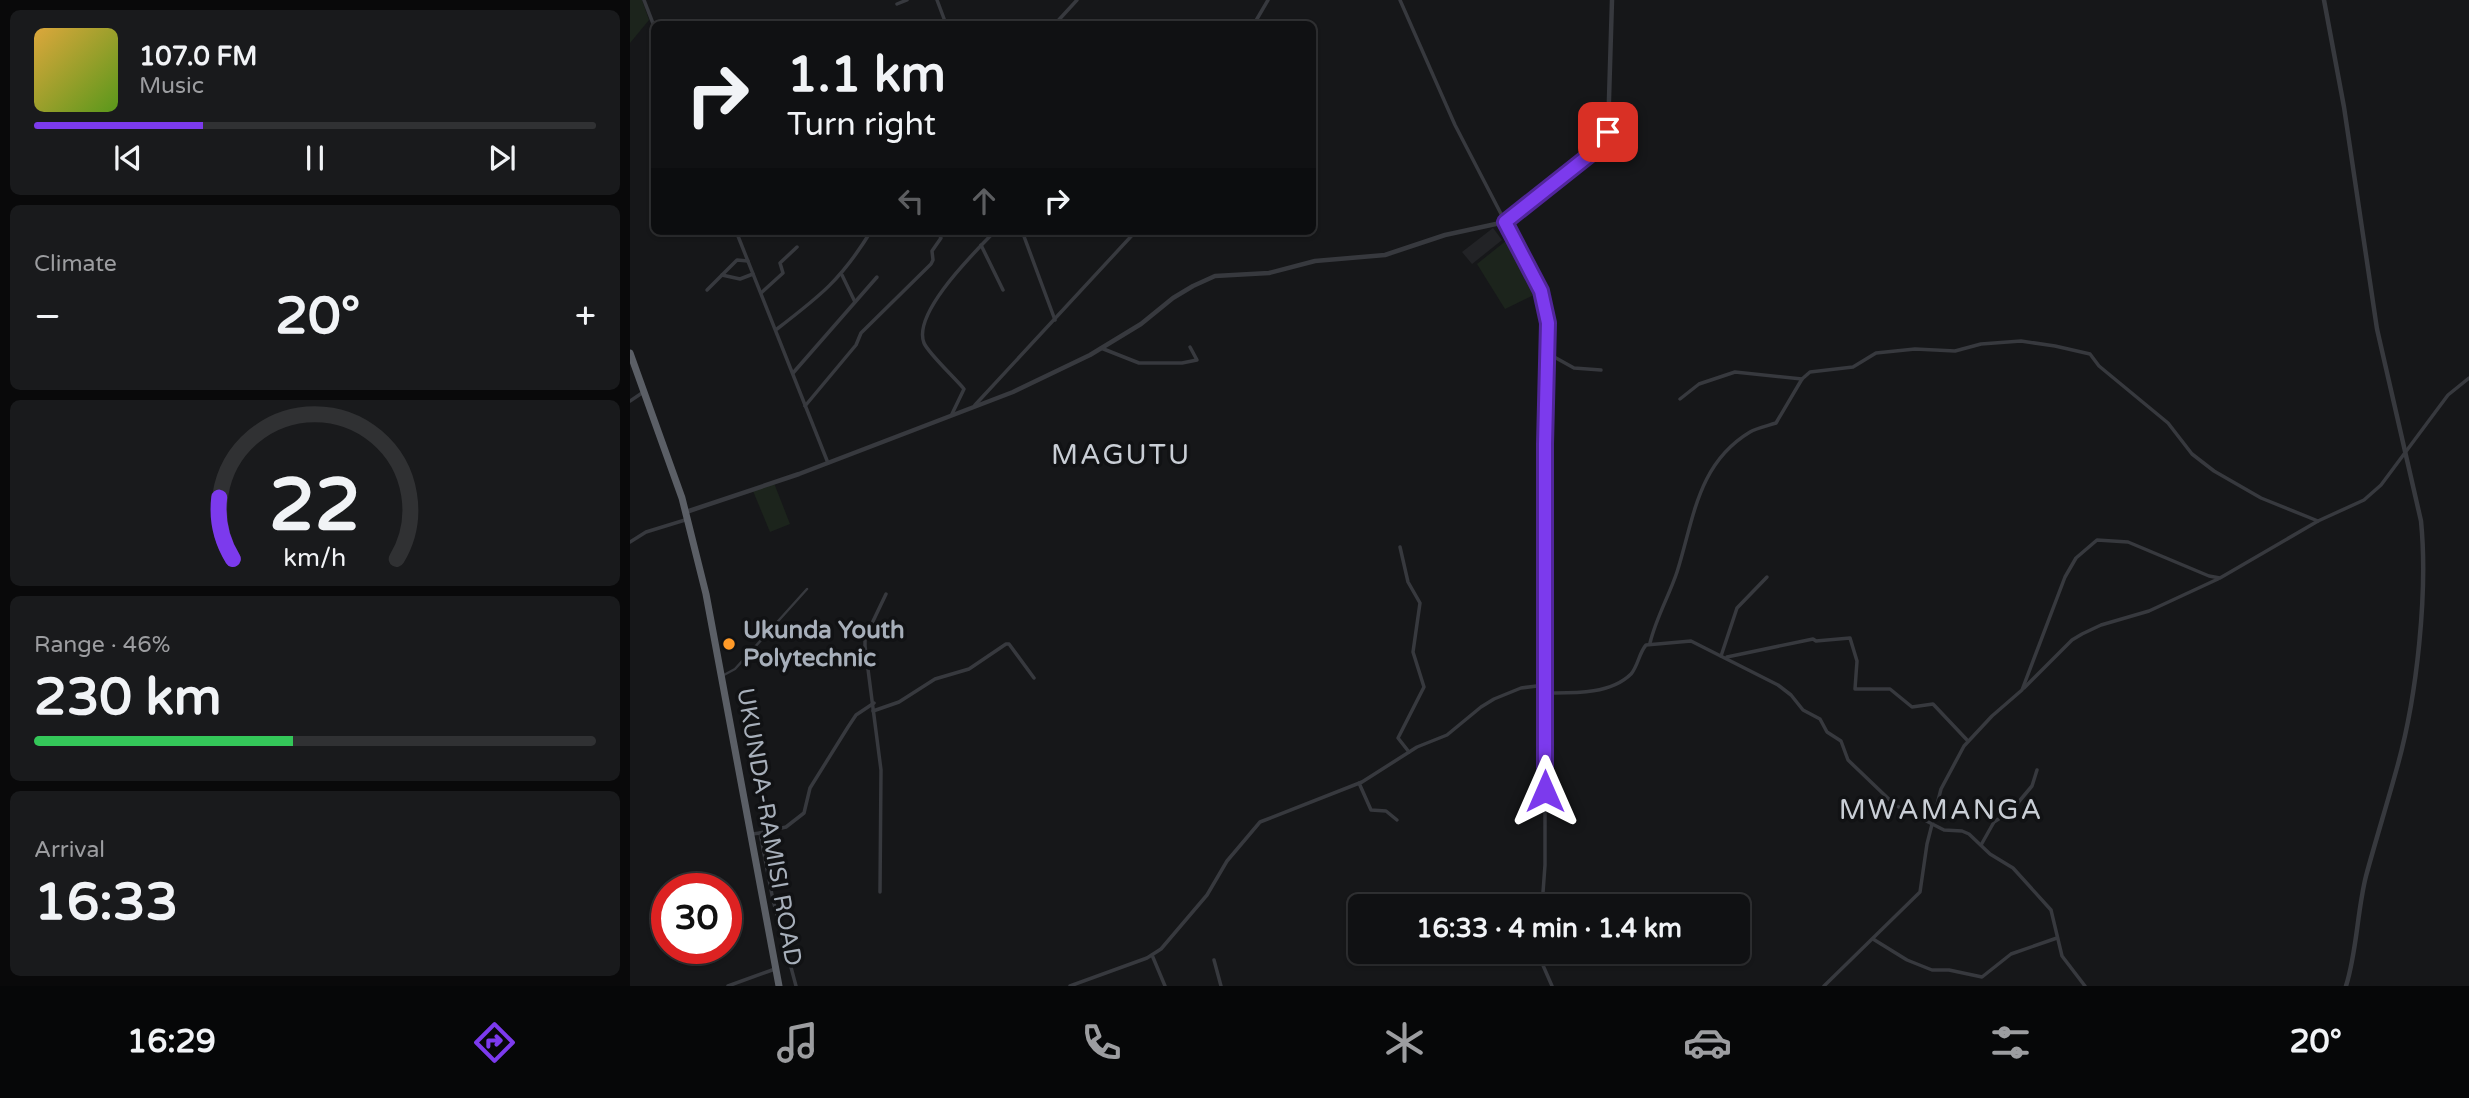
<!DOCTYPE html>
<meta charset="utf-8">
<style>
:root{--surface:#101113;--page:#191a1c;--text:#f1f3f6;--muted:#9c9da0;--line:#303133;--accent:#7c3aed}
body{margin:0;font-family:"Varela Round",sans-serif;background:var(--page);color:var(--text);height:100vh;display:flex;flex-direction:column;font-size:26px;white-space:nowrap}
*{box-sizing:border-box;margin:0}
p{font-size:23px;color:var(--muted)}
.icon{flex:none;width:38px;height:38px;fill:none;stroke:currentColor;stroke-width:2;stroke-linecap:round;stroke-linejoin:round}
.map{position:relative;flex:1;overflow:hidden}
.side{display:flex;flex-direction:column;gap:10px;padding:10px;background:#09090a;width:630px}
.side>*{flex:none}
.top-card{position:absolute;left:21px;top:21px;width:665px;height:214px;border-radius:10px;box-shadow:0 2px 5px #0004,0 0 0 2px var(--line);background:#101113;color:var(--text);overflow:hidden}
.speed{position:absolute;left:21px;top:873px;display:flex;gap:14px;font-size:35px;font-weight:700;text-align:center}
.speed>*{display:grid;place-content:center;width:91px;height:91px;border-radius:50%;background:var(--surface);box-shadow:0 2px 5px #0004,0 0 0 2px var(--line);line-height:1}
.speed .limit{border:10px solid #d22;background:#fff;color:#111}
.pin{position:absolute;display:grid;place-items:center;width:60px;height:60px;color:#fff;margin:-30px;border-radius:14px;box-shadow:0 4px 10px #0006}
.me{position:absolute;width:77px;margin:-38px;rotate:0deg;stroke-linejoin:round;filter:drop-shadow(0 0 5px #0008)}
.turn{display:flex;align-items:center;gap:24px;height:147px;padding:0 21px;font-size:32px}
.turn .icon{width:91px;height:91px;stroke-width:2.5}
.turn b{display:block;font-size:49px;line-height:60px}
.lanes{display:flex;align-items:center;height:66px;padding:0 21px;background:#0003;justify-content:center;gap:35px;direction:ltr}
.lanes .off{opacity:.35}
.big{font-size:52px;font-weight:700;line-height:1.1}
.side .card{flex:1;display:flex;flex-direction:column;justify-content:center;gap:10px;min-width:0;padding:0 24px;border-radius:10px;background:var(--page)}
.side .dial{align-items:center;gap:0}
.dial svg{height:182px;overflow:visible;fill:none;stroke:var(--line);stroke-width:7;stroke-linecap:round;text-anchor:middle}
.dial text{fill:var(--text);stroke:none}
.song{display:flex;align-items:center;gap:21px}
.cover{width:84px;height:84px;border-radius:10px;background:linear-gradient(135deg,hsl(40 70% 55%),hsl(90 70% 35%))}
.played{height:7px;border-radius:4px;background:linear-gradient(90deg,var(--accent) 30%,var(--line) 30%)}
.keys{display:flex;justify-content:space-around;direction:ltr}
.heat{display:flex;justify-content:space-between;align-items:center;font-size:38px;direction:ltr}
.charge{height:10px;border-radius:5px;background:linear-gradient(90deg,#34c759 46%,var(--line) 0)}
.trip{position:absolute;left:718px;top:894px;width:402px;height:70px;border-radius:10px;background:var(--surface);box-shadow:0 2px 5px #0004,0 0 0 2px var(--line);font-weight:700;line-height:70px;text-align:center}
.tab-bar{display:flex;height:112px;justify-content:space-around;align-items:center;background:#060708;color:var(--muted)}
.tab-bar .icon{width:49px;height:49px}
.tab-bar .selected{color:var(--accent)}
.tab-bar b{font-size:32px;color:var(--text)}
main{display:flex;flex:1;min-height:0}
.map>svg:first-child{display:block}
.built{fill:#222326}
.green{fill:#1c241c}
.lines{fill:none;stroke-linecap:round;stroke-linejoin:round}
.pedestrian{stroke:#37393e;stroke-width:2.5}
.minor{stroke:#37393e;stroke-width:3.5}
.tertiary{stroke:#37393e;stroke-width:4.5}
.trunk{stroke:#5b5f66;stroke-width:7}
.route-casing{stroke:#51269a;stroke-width:18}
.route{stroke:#7c3aed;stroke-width:12}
.poi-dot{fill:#ff9a28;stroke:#111214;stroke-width:2.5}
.labels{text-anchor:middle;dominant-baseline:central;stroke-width:7;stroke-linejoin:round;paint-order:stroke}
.poi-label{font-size:24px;font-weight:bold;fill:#a7afba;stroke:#111214;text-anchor:start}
.street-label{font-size:24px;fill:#a7afba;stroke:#111214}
.quarter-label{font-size:28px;letter-spacing:2px;fill:#c9ced5;stroke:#111214}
</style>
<main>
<section class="side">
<div class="card">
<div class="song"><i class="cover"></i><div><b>107.0 FM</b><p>Music</p></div></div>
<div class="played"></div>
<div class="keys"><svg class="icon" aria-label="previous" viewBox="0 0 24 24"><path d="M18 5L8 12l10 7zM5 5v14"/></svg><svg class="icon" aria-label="pause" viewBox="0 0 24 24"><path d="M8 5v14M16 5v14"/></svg><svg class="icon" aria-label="next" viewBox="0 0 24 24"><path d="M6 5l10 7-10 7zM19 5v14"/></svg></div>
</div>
<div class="card"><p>Climate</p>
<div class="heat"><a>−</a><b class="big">20°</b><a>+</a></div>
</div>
<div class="card dial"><svg viewBox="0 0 100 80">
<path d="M14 69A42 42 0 1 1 86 69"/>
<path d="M14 69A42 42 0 0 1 8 42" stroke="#7c3aed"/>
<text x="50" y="56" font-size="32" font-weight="700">22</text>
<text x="50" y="72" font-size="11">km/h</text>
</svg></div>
<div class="card"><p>Range · 46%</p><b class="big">230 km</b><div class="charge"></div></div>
<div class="card"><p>Arrival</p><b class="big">16:33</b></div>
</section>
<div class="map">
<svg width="1839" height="986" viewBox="0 0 1839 986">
<rect width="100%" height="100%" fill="#161719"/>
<polygon class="built" points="863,228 872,240 842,264 832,252"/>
<g class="green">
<polygon points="0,0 12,0 19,20 0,43"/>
<polygon points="877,240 908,293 875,309 847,264"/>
<polygon points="144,483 160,524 140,532 123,491"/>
</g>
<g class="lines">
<polyline class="pedestrian" points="92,676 105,669 177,589"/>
<g class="minor">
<polyline points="14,0 24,26"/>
<polyline points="307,0 316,24"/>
<polyline points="770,0 825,125 911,291 918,323 915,444 915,865 912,906"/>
<polyline points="267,4 277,0"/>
<polyline points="425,24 447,0"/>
<polyline points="624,24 638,0"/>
<polyline points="106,231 198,463"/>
<polyline points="392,231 425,320"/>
<polyline points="351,245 373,290"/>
<polyline points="92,275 110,279 123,274"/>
<polyline points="212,275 225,302"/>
<polyline points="77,290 107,260 118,261"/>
<polyline points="131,293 153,273 150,263 167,247"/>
<path d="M 147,329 C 190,296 212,279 241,231"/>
<polyline points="471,348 509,363 552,363 567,360 560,347"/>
<polyline points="917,353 944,368 971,370"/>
<polyline points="163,373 247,277"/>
<polyline points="1050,399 1069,384 1105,372 1172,379"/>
<polyline points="0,401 12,393"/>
<polyline points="345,405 506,231"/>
<polyline points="175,406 226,345 231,333 301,264 303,260 302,251 311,238 307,231"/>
<path d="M 322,414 L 334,389 C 326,379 298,353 294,343 C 282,313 345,252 365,231"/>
<polyline points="0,542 16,532 55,520"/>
<polyline points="770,547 778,582 790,603 783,652 794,687 768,738 779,752"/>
<path d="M 1020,643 C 1026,618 1039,596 1047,572 C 1064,519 1067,464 1120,432 C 1127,428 1137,426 1146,423 L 1172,379 L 1180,372 L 1223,367 L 1246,353 L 1285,349 L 1325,351 L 1351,344 L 1391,341 L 1425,346 L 1460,354 L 1469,366 L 1538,423 L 1562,454 L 1584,471 L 1631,498 L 1688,521"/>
<polyline points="1091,656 1107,608 1137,577"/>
<polyline points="1097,657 1183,639 1186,641 1220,638 1227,661 1225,689 1260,689 1282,707 1303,704 1338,741"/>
<polyline points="1394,688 1442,640 1452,634 1471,625 1519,611 1588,579"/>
<path d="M 915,693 C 941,693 980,695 1001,674 C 1008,666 1009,653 1016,645 L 1061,641 L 1148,685 L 1161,695 L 1173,710 L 1190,719 L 1197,732 L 1211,741 L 1218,760 L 1265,805 L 1314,830 L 1332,831 L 1339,834 L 1360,854 L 1383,868 L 1421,910 L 1432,956 L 1455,986"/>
<polyline points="243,711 269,702 305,679 339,669 376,644 379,644 404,678"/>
<polyline points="729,783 741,810 756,811 767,820"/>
<polyline points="130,833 156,827 174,813 180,788 218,727 226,715 244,703"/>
<polyline points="122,834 130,833 143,900 166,986"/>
<polyline points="1351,845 1364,822 1381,811 1402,786 1407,770"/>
<polyline points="250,892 251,770 235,646 235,638 256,594"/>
<polyline points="1243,939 1277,960 1302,970 1319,970 1352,977 1381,954 1427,938"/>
<polyline points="910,952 912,963 922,986"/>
<polyline points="522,955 535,986"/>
<polyline points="890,957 907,962 911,958"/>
<polyline points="584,960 591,986"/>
<polyline points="98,986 145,969"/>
<polyline points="440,986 517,958 531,949 577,895 597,861 630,822 732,782 787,747 817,735 851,707 864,699 891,688 915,685"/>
<polyline points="1194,986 1290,892 1297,844 1311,789 1334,746 1362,716 1392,690 1435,577 1446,558 1467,540 1498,542 1579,576 1590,578 1688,521 1734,500 1751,485 1818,395 1839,378"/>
</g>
<g class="tertiary">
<path d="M 1694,0 L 1714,107 L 1747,329 L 1791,521 C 1798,592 1787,695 1768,764 C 1758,801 1746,839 1736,876 C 1727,912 1727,951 1716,986"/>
<polyline points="56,512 169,474 383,392 460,355 511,324 543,298 563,286 585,276 639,273 685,261 755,255 815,235 875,222 962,153 978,132 982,0"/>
</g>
<polyline class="trunk" points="0,353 52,498 76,594 149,986"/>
</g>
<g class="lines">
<g class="route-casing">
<polyline id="route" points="915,791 915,444 918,323 911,291 875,222 962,153 978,132"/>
</g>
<use href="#route" class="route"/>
</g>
<circle class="poi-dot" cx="99" cy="644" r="7"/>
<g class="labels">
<g class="poi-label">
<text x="113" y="630">Ukunda Youth<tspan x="113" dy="28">Polytechnic</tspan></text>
</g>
<g class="street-label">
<text transform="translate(139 827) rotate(80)">UKUNDA-RAMISI ROAD</text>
</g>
<g class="quarter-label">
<text x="491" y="455">MAGUTU</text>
<text x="1311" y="810">MWAMANGA</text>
</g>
</g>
</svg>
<div class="speed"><div class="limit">30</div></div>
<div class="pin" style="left:978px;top:132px;background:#d93025"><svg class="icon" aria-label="arrive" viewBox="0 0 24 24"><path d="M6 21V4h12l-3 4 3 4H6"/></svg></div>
<svg class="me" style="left:915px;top:791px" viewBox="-20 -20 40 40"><path d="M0-17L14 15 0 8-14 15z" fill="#7c3aed" stroke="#fff" stroke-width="4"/></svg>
<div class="trip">16:33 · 4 min · 1.4 km</div>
<div class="top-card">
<div class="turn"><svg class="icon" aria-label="right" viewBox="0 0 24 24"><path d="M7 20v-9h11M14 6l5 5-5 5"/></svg><div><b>1.1 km</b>Turn right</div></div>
<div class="lanes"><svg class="icon off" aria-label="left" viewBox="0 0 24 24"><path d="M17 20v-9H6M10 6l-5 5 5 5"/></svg><svg class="icon off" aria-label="ahead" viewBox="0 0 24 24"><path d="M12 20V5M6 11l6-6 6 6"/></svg><svg class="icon" aria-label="right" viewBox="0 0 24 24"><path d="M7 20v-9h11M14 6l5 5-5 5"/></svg></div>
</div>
</div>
</main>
<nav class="tab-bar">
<b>16:29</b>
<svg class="icon selected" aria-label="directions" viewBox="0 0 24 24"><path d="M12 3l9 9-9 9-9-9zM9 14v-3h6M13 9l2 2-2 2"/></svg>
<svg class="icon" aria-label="music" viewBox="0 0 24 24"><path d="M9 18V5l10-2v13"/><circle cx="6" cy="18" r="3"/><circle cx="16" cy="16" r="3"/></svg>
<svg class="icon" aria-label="phone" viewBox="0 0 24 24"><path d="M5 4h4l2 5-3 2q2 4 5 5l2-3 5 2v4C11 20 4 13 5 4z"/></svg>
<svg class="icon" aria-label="climate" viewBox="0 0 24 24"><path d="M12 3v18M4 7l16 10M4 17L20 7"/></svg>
<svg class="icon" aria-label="car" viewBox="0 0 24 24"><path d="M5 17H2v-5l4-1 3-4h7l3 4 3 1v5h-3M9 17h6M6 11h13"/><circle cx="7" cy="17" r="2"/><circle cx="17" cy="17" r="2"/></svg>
<svg class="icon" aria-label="filters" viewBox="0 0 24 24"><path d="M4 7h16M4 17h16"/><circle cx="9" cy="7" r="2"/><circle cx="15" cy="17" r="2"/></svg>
<b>20°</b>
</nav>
